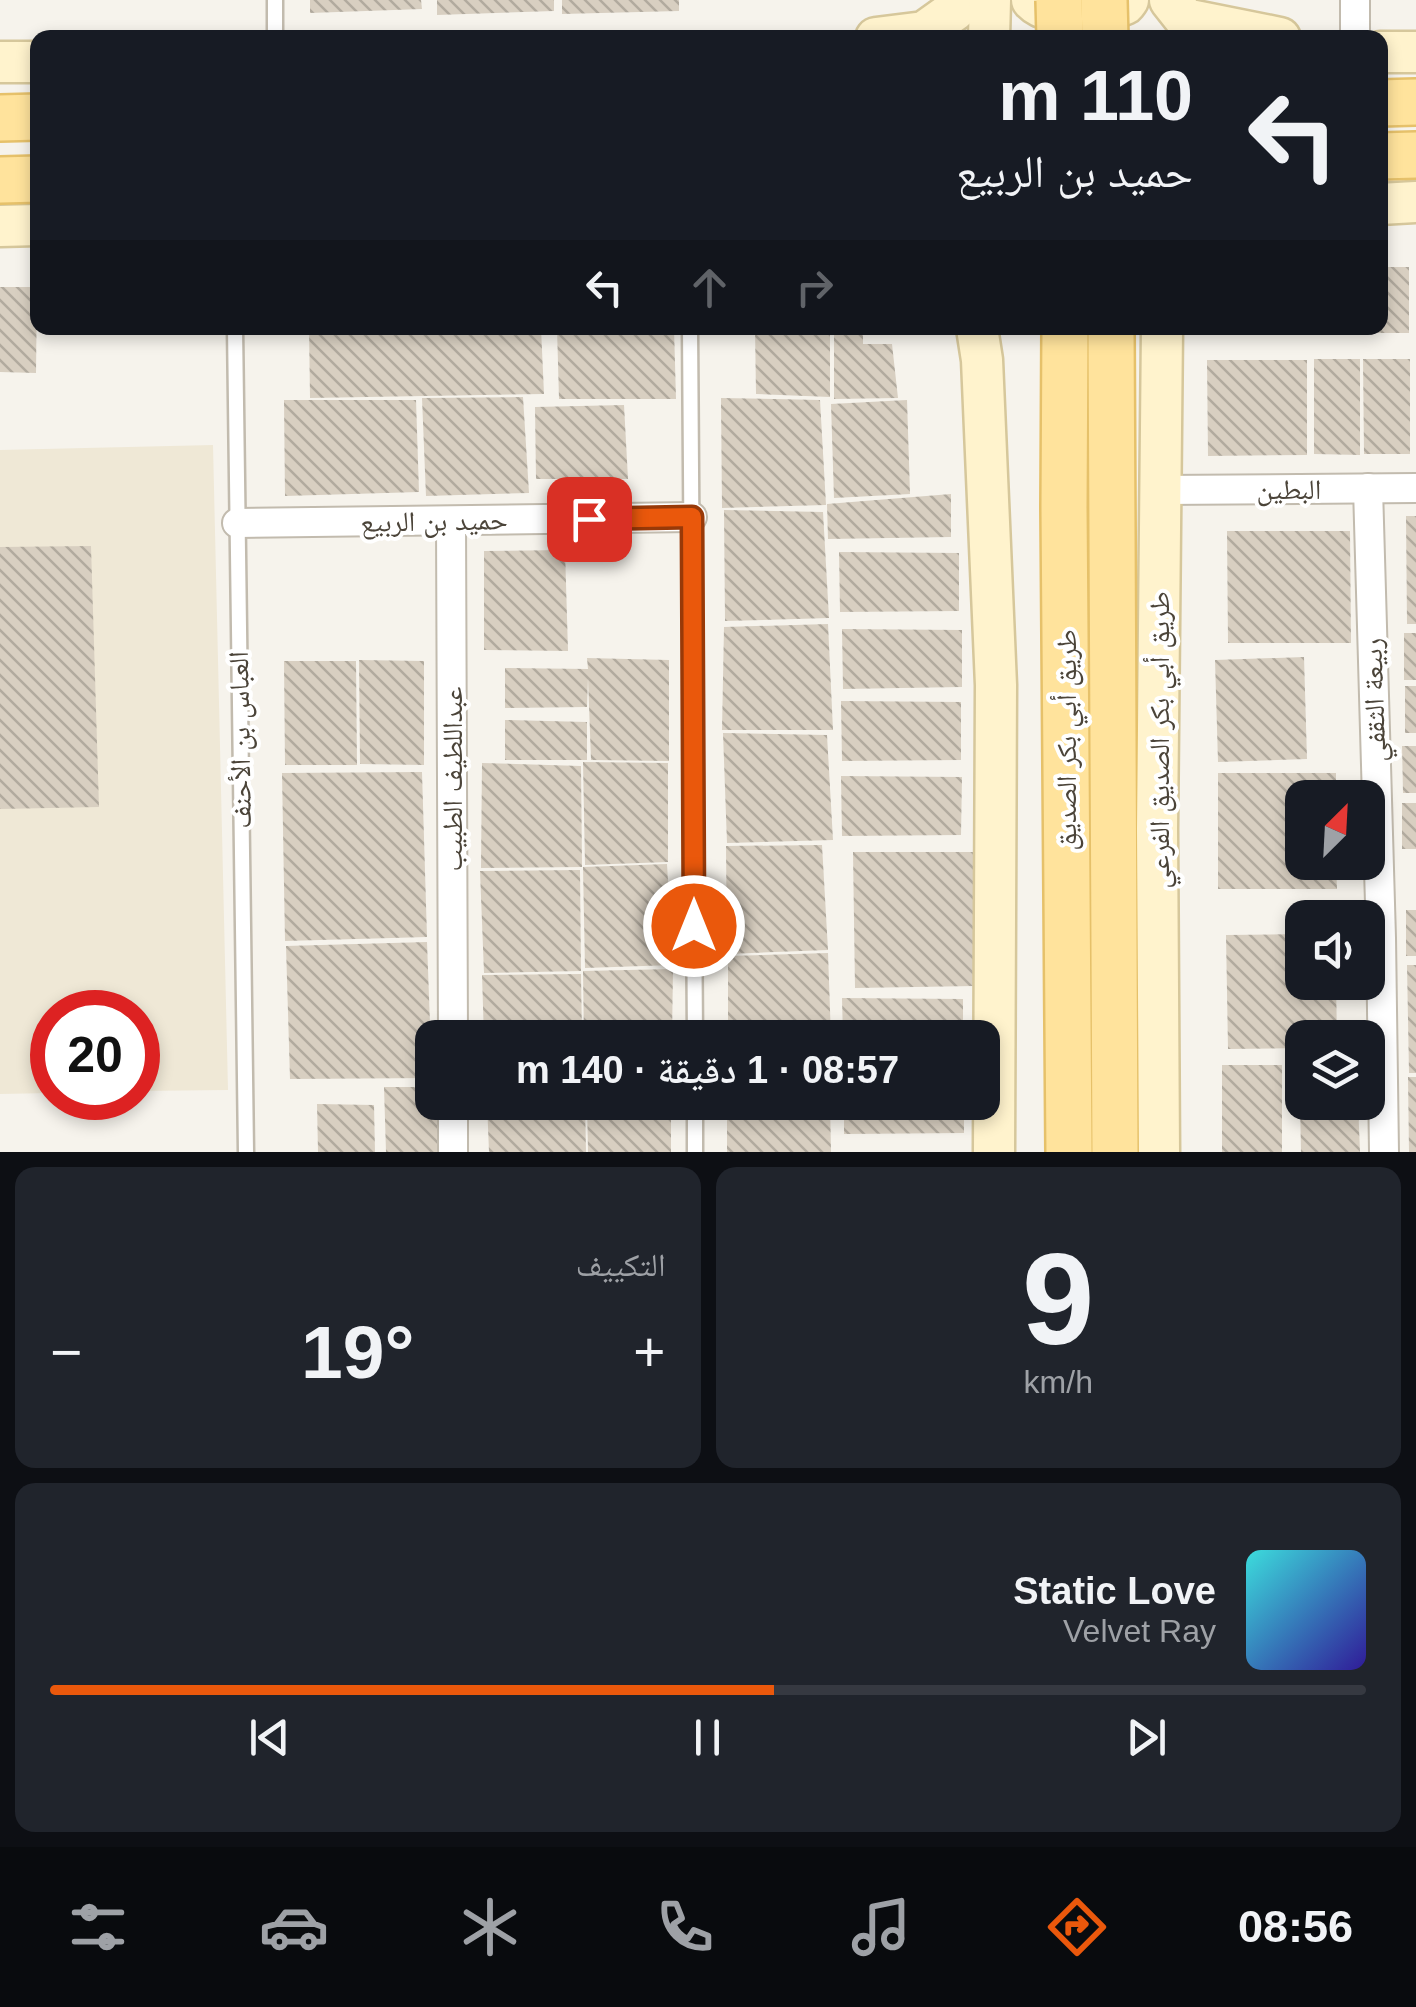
<!DOCTYPE html>
<html lang="ar">
<meta charset="utf-8">
<style>
:root{--surface:#171b24;--page:#20242c;--text:#f1f3f6;--muted:#9ea1a6;--line:#363941;--accent:#ea580c}
body{margin:0;font-family:Helvetica,"Noto Naskh Arabic",sans-serif;background:var(--page);color:var(--text);direction:rtl;height:100vh;display:flex;flex-direction:column;font-size:38px;white-space:nowrap}
*{box-sizing:border-box;margin:0}
p{font-size:32px;color:var(--muted)}
.icon{flex:none;width:55px;height:55px;fill:none;stroke:currentColor;stroke-width:2;stroke-linecap:round;stroke-linejoin:round}
.map{position:relative;height:1152px;overflow:hidden;direction:ltr}
.details{display:flex;flex-direction:column;gap:15px;padding:15px;background:#0d0f14;flex:1}
.details>*{flex:none}
.top-card{position:absolute;left:30px;top:30px;width:1358px;height:305px;border-radius:20px;box-shadow:0 5px 15px #0003;direction:rtl;background:#171b24;color:var(--text);overflow:hidden}
.needle{width:65px;rotate:24deg}
.controls{position:absolute;left:1285px;top:780px;display:grid;gap:20px}
.controls a{display:grid;place-items:center;width:100px;height:100px;border-radius:20px;background:var(--surface);box-shadow:0 5px 15px #0003;font-size:50px}
.speed{position:absolute;left:30px;top:990px;display:flex;gap:20px;font-size:50px;font-weight:700;text-align:center}
.speed>*{display:grid;place-content:center;width:130px;height:130px;border-radius:50%;background:var(--surface);box-shadow:0 5px 15px #0003;line-height:1}
.speed .limit{border:15px solid #d22;background:#fff;color:#111}
.pin{position:absolute;display:grid;place-items:center;width:85px;height:85px;color:#fff;margin:-42px;border-radius:20px;box-shadow:0 5px 15px #0006}
.me{position:absolute;width:110px;margin:-55px;rotate:0deg;stroke-linejoin:round;filter:drop-shadow(0 0 8px #0008)}
.turn{display:flex;align-items:center;gap:35px;height:210px;padding:0 30px;font-size:45px}
.turn .icon{width:130px;height:130px;stroke-width:2.5}
.turn b{display:block;font-size:70px;line-height:85px}
.lanes{display:flex;align-items:center;height:95px;padding:0 30px;background:#0003;justify-content:center;gap:50px;direction:ltr}
.lanes .off{opacity:.35}
.big{font-size:75px;font-weight:600;line-height:1.1}
.details .tile{flex:1;display:flex;flex-direction:column;justify-content:center;gap:15px;min-width:0;padding:0 35px;border-radius:20px;background:var(--page)}
.details .dial{align-items:center;gap:0}
.dial b{font-size:130px;line-height:1}
.song{display:flex;align-items:center;gap:30px}
.cover{width:120px;height:120px;border-radius:15px;background:linear-gradient(135deg,hsl(180 70% 55%),hsl(250 70% 35%))}
.played{height:10px;border-radius:5px;background:linear-gradient(90deg,var(--accent) 55%,var(--line) 55%)}
.keys{display:flex;justify-content:space-around;direction:ltr}
.heat{display:flex;justify-content:space-between;align-items:center;font-size:55px;direction:ltr}
.details .tiles{flex:1;display:grid;gap:15px;grid-template-columns:1fr 1fr}
.tile:last-child{grid-column:span 2}
.trip{position:absolute;left:415px;top:1020px;width:585px;height:100px;border-radius:20px;background:var(--surface);box-shadow:0 5px 15px #0003;font-weight:600;line-height:100px;text-align:center;direction:rtl}
.menu{display:flex;height:160px;justify-content:space-around;align-items:center;background:#090b0e;color:var(--muted)}
.menu .icon{width:70px;height:70px}
.menu .on{color:var(--accent)}
.menu b{font-size:45px;color:var(--text)}
.map>svg:first-child{display:block}
.education{fill:#efe8d6}
.building{fill:url(#building-back-hatch)}
.lines{fill:none;stroke-linecap:round;stroke-linejoin:round}
.lane-casing{stroke:#c2bbae;stroke-width:19}
.street-casing{stroke:#c2bbae;stroke-width:32}
.secondary-casing{stroke:#d6c79b;stroke-width:45}
.primary-casing{stroke:#e6c16a;stroke-width:50}
.lane{stroke:#fff;stroke-width:14}
.street{stroke:#fff;stroke-width:28}
.secondary{stroke:#fff3cd;stroke-width:40}
.primary{stroke:#ffe39c;stroke-width:45}
.primary-bridge-casing{stroke:#e6c16a;stroke-width:50;stroke-linecap:butt}
.primary-bridge{stroke:#ffe39c;stroke-width:45}
.route-casing{stroke:#983908;stroke-width:25}
.route{stroke:#ea580c;stroke-width:18}
.labels{text-anchor:middle;dominant-baseline:central;stroke-width:8;stroke-linejoin:round;paint-order:stroke}
.street-label{font-size:28px;fill:#4b4439;stroke:#fff}
</style>
<div class="map">
<svg width="1416" height="1152" viewBox="0 0 1416 1152">
<defs>
<pattern id="building-back-hatch" width="6" height="6" patternUnits="userSpaceOnUse" patternTransform="scale(2.5)"><rect width="6" height="6" fill="#d8cfc1"/><path d="M-1 5l2 2M0 0l6 6M5-1l2 2" fill="none" stroke="#b1aa9e"/></pattern>
</defs>
<rect width="100%" height="100%" fill="#f6f3ec"/>
<polygon class="education" points="213,445 228,1090 138,1091 138,1012 52,1012 52,1093 0,1094 0,450"/>
<g class="building">
<polygon points="310,0 421,0 422,9 310,13"/>
<polygon points="437,0 554,0 554,11 437,15"/>
<polygon points="562,0 679,0 679,11 562,14"/>
<polygon points="1380,267 1409,267 1409,333 1298,333 1298,328 1380,328"/>
<polygon points="0,287 37,287 36,373 0,372"/>
<polygon points="309,328 541,328 544,394 310,398"/>
<polygon points="557,328 674,328 676,399 559,399"/>
<polygon points="755,328 830,328 830,397 756,394"/>
<polygon points="834,328 863,328 863,344 892,344 898,398 834,399"/>
<polygon points="1314,359 1360,359 1360,455 1314,454"/>
<polygon points="1363,359 1410,359 1410,454 1364,454"/>
<polygon points="1207,360 1307,360 1307,455 1208,456"/>
<polygon points="523,397 529,493 426,496 422,398"/>
<polygon points="721,398 820,400 826,505 722,508"/>
<polygon points="284,400 416,400 419,492 285,496"/>
<polygon points="907,400 910,494 834,498 831,404"/>
<polygon points="624,405 628,479 536,479 535,407"/>
<polygon points="951,494 951,537 828,539 827,504"/>
<polygon points="724,510 823,512 829,618 725,621"/>
<polygon points="1406,516 1416,516 1416,624 1407,624"/>
<polygon points="1227,531 1350,531 1351,643 1228,643"/>
<polygon points="91,546 99,807 0,809 0,547"/>
<polygon points="565,550 568,651 484,650 484,551"/>
<polygon points="839,552 959,553 959,611 840,612"/>
<polygon points="828,624 833,730 722,730 724,627"/>
<polygon points="842,629 962,630 962,687 843,689"/>
<rect x="1404" y="633" width="12" height="47"/>
<polygon points="1304,657 1307,759 1218,762 1215,660"/>
<polygon points="587,658 669,660 669,761 591,760 588,678 587,707 505,708 505,668 588,669"/>
<polygon points="359,660 424,661 424,765 360,764"/>
<polygon points="284,661 356,661 357,765 285,765"/>
<rect x="1405" y="686" width="11" height="47"/>
<polygon points="841,701 961,702 961,760 842,761"/>
<polygon points="505,720 587,722 587,760 505,760"/>
<polygon points="723,733 827,735 833,840 727,843"/>
<polygon points="1402,746 1416,746 1416,793 1403,793"/>
<polygon points="583,762 668,763 668,862 585,865"/>
<polygon points="482,763 581,766 582,867 481,868"/>
<polygon points="422,772 427,937 285,941 282,773"/>
<polygon points="1218,773 1336,773 1336,798 1302,798 1302,862 1336,862 1337,889 1218,889"/>
<polygon points="841,776 962,777 961,835 842,836"/>
<rect x="1402" y="803" width="14" height="46"/>
<polygon points="822,845 828,950 727,954 726,846"/>
<polygon points="853,852 975,852 975,986 855,988"/>
<polygon points="667,864 673,965 585,968 583,867"/>
<polygon points="580,870 581,971 484,973 480,871"/>
<rect x="1406" y="910" width="10" height="46"/>
<polygon points="1302,934 1302,982 1336,982 1337,1038 1302,1038 1302,1048 1228,1049 1226,935"/>
<polygon points="427,942 432,1078 290,1079 286,946"/>
<polygon points="828,953 831,1038 728,1038 728,956"/>
<polygon points="1407,965 1416,965 1416,1073 1409,1073"/>
<polygon points="673,969 672,1038 584,1038 583,971"/>
<polygon points="581,974 582,1038 484,1038 482,975"/>
<polygon points="842,998 963,999 963,1038 843,1038"/>
<rect x="1222" y="1065" width="60" height="87"/>
<polygon points="1408,1077 1416,1077 1416,1152 1409,1152"/>
<polygon points="384,1087 432,1087 432,1102 440,1102 441,1152 386,1152"/>
<polygon points="487,1102 585,1102 586,1152 489,1152"/>
<polygon points="587,1102 671,1102 671,1152 588,1152"/>
<polygon points="727,1102 830,1102 831,1152 727,1152"/>
<polygon points="844,1102 964,1102 964,1133 844,1134"/>
<polygon points="1300,1102 1358,1102 1360,1152 1301,1152"/>
<polygon points="317,1104 374,1105 375,1152 318,1152"/>
</g>
<g class="lines">
<g class="lane-casing">
<g id="lane">
<polyline points="275,38 275,0"/>
<polyline points="235,328 246,1152"/>
<polyline points="690,328 695,1038"/>
<polyline points="695,1102 695,1152"/>
</g>
</g>
<g class="street-casing">
<g id="street">
<polyline points="1355,0 1355,38"/>
<polyline points="1368,488 1381,938 1384,1152"/>
<polyline points="1162,490 1416,488"/>
<polyline points="451,521 453,1038"/>
<polyline points="237,523 692,517"/>
<polyline points="453,1102 453,1152"/>
</g>
</g>
<g class="secondary-casing">
<g id="secondary">
<path d="M 1032,0 C 1039,7 1044,8 1053,11 C 1081,19 1100,15 1125,4 L 1128,0"/>
<polyline points="1170,0 1185,19 1280,38"/>
<polyline points="876,38 924,32 955,10 956,0"/>
<polyline points="989,38 990,0"/>
<polyline points="1380,52 1416,52"/>
<polyline points="0,62 38,62"/>
<polyline points="1380,204 1416,202"/>
<polyline points="0,226 38,225"/>
<polyline points="977,328 982,360 996,685 994,1152"/>
<polyline points="1159,1152 1157,829 1162,328"/>
</g>
</g>
<g class="primary-casing">
<g id="primary">
<polyline points="1380,103 1416,102"/>
<polyline points="0,118 38,117"/>
<polyline points="1380,156 1416,155"/>
<polyline points="0,180 38,179"/>
<polyline points="1065,328 1064,507 1069,1152"/>
<polyline points="1111,328 1115,1152"/>
</g>
</g>
<use href="#lane" class="lane"/>
<use href="#street" class="street"/>
<use href="#secondary" class="secondary"/>
<use href="#primary" class="primary"/>
<g class="primary-bridge-casing">
<g id="primary-bridge">
<polyline points="1059,0 1060,38"/>
<polyline points="1104,0 1105,38"/>
</g>
</g>
<use href="#primary-bridge" class="primary-bridge"/>
</g>
<g class="lines">
<g class="route-casing">
<polyline id="route" points="589,519 692,517 694,926"/>
</g>
<use href="#route" class="route"/>
</g>
<g class="labels">
<g class="street-label">
<text x="1289" y="489">البطين</text>
<text transform="translate(434 521) rotate(-1)">حميد بن الربيع</text>
<text transform="translate(1374 700) rotate(-92)">ربيعة الثقفي</text>
<text transform="translate(240 740) rotate(-91)">العباس بن الأحنف</text>
<text transform="translate(1066 740) rotate(-90)">طريق أبي بكر الصديق</text>
<text transform="translate(1159 740) rotate(-90)">طريق أبي بكر الصديق الفرعي</text>
<text transform="translate(452 779) rotate(-90)">عبداللطيف الطبيب</text>
</g>
</g>
</svg>
<div class="controls">
<a><svg class="needle" viewBox="-14 -14 28 28"><path d="M0-13l5 13h-10z" fill="#e53935"/><path d="M0 13l5-13h-10z" fill="#9ea1a6"/></svg></a>
<a><svg class="icon" aria-label="sound" viewBox="0 0 24 24"><path d="M4 9h4l5-4v14l-5-4H4zM17 9q2 3 0 6"/></svg></a>
<a><svg class="icon" aria-label="layers" viewBox="0 0 24 24"><path d="M12 4l9 5-9 5-9-5zM3 14l9 5 9-5"/></svg></a>
</div>
<div class="speed"><div class="limit">20</div></div>
<div class="pin" style="left:589px;top:519px;background:#d93025"><svg class="icon" aria-label="arrive" viewBox="0 0 24 24"><path d="M6 21V4h12l-3 4 3 4H6"/></svg></div>
<svg class="me" style="left:694px;top:926px" viewBox="-20 -20 40 40"><circle r="17" fill="#ea580c" stroke="#fff" stroke-width="3"/><path d="M0-11L8 9 0 5-8 9z" fill="#fff"/></svg>
<div class="trip">08:57 · 1 دقيقة · 140 m</div>
<div class="top-card">
<div class="turn"><svg class="icon" aria-label="left" viewBox="0 0 24 24"><path d="M17 20v-9H6M10 6l-5 5 5 5"/></svg><div><b>110 m</b>حميد بن الربيع</div></div>
<div class="lanes"><svg class="icon" aria-label="left" viewBox="0 0 24 24"><path d="M17 20v-9H6M10 6l-5 5 5 5"/></svg><svg class="icon off" aria-label="ahead" viewBox="0 0 24 24"><path d="M12 20V5M6 11l6-6 6 6"/></svg><svg class="icon off" aria-label="right" viewBox="0 0 24 24"><path d="M7 20v-9h11M14 6l5 5-5 5"/></svg></div>
</div>
</div>
<section class="details">
<div class="tiles">
<div class="tile dial"><b>9</b><p>km/h</p></div>
<div class="tile"><p>التكييف</p>
<div class="heat"><a>−</a><b class="big">19°</b><a>+</a></div>
</div>
<div class="tile">
<div class="song"><i class="cover"></i><div><b>Static Love</b><p>Velvet Ray</p></div></div>
<div class="played"></div>
<div class="keys"><svg class="icon" aria-label="previous" viewBox="0 0 24 24"><path d="M18 5L8 12l10 7zM5 5v14"/></svg><svg class="icon" aria-label="pause" viewBox="0 0 24 24"><path d="M8 5v14M16 5v14"/></svg><svg class="icon" aria-label="next" viewBox="0 0 24 24"><path d="M6 5l10 7-10 7zM19 5v14"/></svg></div>
</div>
</div>
</section>
<nav class="menu">
<b>08:56</b>
<svg class="icon on" aria-label="directions" viewBox="0 0 24 24"><path d="M12 3l9 9-9 9-9-9zM9 14v-3h6M13 9l2 2-2 2"/></svg>
<svg class="icon" aria-label="music" viewBox="0 0 24 24"><path d="M9 18V5l10-2v13"/><circle cx="6" cy="18" r="3"/><circle cx="16" cy="16" r="3"/></svg>
<svg class="icon" aria-label="phone" viewBox="0 0 24 24"><path d="M5 4h4l2 5-3 2q2 4 5 5l2-3 5 2v4C11 20 4 13 5 4z"/></svg>
<svg class="icon" aria-label="climate" viewBox="0 0 24 24"><path d="M12 3v18M4 7l16 10M4 17L20 7"/></svg>
<svg class="icon" aria-label="car" viewBox="0 0 24 24"><path d="M5 17H2v-5l4-1 3-4h7l3 4 3 1v5h-3M9 17h6M6 11h13"/><circle cx="7" cy="17" r="2"/><circle cx="17" cy="17" r="2"/></svg>
<svg class="icon" aria-label="filters" viewBox="0 0 24 24"><path d="M4 7h16M4 17h16"/><circle cx="9" cy="7" r="2"/><circle cx="15" cy="17" r="2"/></svg>
</nav>
